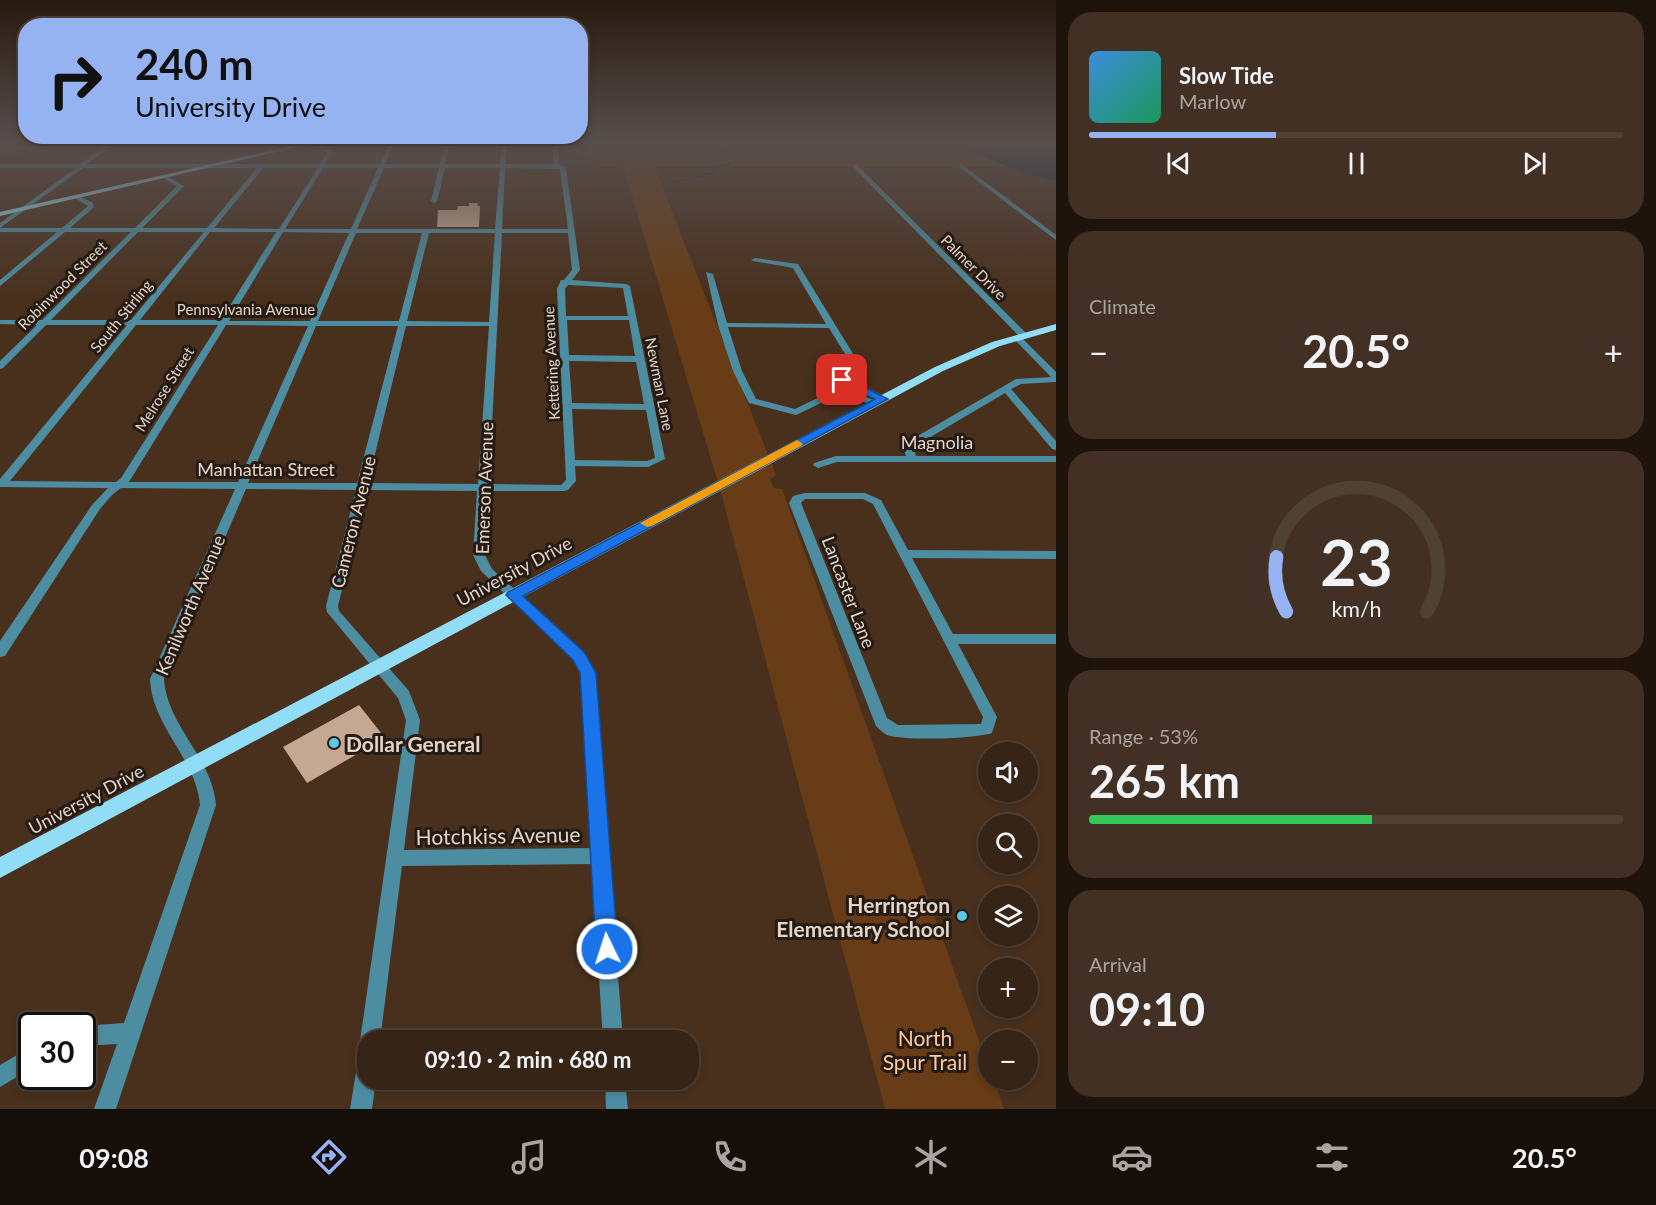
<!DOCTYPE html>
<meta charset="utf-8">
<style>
:root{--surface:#362416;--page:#413023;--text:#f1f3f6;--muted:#aaa4a1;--line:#504135;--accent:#95b2f1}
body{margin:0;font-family:Lato,sans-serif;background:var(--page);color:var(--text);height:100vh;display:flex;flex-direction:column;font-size:22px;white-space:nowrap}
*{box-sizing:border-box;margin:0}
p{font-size:20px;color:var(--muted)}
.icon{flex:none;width:33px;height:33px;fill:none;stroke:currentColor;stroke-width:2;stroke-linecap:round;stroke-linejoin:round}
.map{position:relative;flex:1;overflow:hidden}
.details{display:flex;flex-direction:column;gap:12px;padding:12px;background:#1e140c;width:600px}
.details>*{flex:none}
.hud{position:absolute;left:18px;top:18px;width:570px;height:126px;border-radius:24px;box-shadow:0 3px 9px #0003,0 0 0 2px var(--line);background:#95b2f1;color:#111;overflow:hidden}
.controls{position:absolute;left:978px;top:742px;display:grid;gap:12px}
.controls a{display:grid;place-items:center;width:60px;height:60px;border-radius:50%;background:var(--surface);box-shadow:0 3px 9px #0003,0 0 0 2px var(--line);font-size:30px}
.speed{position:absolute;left:18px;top:1012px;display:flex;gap:12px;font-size:30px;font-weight:700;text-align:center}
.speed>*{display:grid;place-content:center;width:78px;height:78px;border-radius:50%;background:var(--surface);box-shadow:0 3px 9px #0003,0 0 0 2px var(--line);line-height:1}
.speed .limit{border:3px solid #111;border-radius:9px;background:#fff;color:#111}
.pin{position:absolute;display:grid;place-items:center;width:51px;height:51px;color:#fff;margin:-26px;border-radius:12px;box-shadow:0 3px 9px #0006}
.me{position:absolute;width:66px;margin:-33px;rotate:356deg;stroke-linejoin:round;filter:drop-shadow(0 0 4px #0008)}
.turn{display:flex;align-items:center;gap:21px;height:126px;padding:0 18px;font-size:27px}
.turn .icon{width:78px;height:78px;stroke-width:2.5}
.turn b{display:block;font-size:42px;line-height:51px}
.big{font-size:45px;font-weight:700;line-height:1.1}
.details .card{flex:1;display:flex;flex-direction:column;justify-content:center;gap:9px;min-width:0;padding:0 21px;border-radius:24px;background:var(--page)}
.details .dial{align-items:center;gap:0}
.dial svg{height:156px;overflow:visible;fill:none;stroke:var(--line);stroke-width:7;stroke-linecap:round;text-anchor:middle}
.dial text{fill:var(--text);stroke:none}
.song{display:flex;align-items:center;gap:18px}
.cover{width:72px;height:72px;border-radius:9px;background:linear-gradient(135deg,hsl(210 70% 55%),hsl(150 70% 35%))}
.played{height:6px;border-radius:3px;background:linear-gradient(90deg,var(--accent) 35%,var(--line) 35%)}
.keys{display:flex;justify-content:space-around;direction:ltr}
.heat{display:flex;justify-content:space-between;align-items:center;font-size:33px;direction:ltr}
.charge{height:9px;border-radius:4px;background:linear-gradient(90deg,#34c759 53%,var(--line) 0)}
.trip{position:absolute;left:357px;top:1030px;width:342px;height:60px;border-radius:24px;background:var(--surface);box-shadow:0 3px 9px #0003,0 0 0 2px var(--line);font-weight:700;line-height:60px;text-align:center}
.tab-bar{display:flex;height:96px;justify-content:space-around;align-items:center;background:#160e09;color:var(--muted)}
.tab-bar .icon{width:42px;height:42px}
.tab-bar .on{color:var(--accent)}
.tab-bar b{font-size:27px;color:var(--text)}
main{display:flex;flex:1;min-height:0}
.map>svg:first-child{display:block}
.green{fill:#673c16}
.water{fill:#0b2b35}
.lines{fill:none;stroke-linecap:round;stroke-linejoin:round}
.stream{stroke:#0b2b35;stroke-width:1.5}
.building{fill:#c5a892}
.minor{fill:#4d8da1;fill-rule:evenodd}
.major{fill:#91ddf5;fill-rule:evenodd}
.route{fill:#1a73e8;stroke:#114b97;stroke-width:1.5}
.slow{fill:#f59e0b}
.poi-dot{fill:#5cc7e7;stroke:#261b13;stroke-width:2}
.labels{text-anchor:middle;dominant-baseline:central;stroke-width:6;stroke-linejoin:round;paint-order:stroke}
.far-street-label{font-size:15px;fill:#e3d4c9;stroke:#261b13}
.street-label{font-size:18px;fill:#e3d4c9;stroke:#261b13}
.near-poi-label{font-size:21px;font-weight:bold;fill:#e3d4c9;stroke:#261b13;text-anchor:start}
.near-street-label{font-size:21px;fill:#e3d4c9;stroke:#261b13}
.near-park-label{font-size:21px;fill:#fdc9a2;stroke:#261b13}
</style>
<main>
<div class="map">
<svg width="1056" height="1109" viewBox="0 0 1056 1109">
<rect width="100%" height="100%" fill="#48301d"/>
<polygon class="green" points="588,142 1024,142 1056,166 654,166 776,475 770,479 774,488 782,489 988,1066 988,1080 994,1080 1004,1109 885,1109 720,489 623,166 593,166"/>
<polygon class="water" points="948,142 1056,142 1056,181 1026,174"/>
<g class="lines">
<polyline class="stream" points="672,181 686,180 691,176 704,177 703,174 711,174 716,167 730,164 721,153 724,148 776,142"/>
</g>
<g class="building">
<polygon points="469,203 478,203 477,206 480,206 479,227 437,227 438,210 457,210 458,206 469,206"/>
<polygon points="359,705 385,738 307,783 283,747"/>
</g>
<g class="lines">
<g class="minor">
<path d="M 111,142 L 117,142 L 87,164 L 320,164 L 327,153 L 308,144 L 308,142 L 332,151 L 325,164 L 380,164 L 390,142 L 395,142 L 385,164 L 440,164 L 446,142 L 451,142 L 445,164 L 500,164 L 502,142 L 507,142 L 505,164 L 554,164 L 551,142 L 557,142 L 559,164 L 566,168 L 580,270 L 572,280 L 626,284 L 630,286 L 665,459 L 648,467 L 575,466 L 576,481 L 568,490 L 564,491 L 488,491 L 485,555 L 492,569 L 581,649 L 595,673 L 623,1041 L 603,1041 L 592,864 L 402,866 L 380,1041 L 368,1041 L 368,1080 L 376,1080 L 372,1109 L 350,1109 L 358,1060 L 361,1053 L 367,1050 L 363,1048 L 360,1041 L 406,720 L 398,698 L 327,612 L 326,606 L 356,490 L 246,489 L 164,679 C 167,726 212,757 216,805 L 116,1109 L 94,1109 L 117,1044 L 82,1046 L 82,1026 L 124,1023 L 200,805 C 196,758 152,727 150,679 L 235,489 L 121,488 L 112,495 L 100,509 L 5,656 L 0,657 L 0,641 L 92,505 L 108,488 L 0,487 L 0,479 L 127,325 L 46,325 L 3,368 L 0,369 L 0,361 L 37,325 L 0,324 L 0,320 L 42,320 L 131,232 L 65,232 L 0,286 L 0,280 L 57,232 L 0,232 L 0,228 L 62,228 L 88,206 L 75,198 L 77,195 L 93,203 L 94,207 L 70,228 L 135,228 L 177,186 L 163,178 L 165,175 L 184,186 L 142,228 L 207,228 L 257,168 L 83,168 L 0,228 L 0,223 L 76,168 L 0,168 L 0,164 L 80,164 L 102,149 L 0,149 L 0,145 L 106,145 ZM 263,168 L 318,168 L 279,229 L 214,228 ZM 323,168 L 378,168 L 351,229 L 285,229 ZM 384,168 L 439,168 L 431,201 L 434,203 L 437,201 L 445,168 L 500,168 L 495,229 L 357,229 ZM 505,168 L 560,169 L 568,229 L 502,229 ZM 138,232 L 204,232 L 131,320 L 51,320 ZM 210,232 L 276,232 L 221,320 L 140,320 ZM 283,232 L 349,233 L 310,321 L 229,321 ZM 356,233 L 422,233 L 399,321 L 318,321 ZM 429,233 L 495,233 L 489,322 L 407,321 ZM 502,233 L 568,233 L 572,270 L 564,280 L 561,280 L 557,289 L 566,480 L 561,485 L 489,484 ZM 568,285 L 623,288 L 628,316 L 566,316 L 565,289 ZM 567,320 L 629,320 L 635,356 L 569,355 ZM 136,325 L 218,325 L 121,478 L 116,482 L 10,481 ZM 226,325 L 308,326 L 238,482 L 129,482 ZM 316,326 L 398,326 L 357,483 L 248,483 ZM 406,326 L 489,326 L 478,484 L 368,483 ZM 569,361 L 636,362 L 644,404 L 572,403 ZM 572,409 L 646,410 L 655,458 L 647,461 L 575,460 ZM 367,490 L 477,491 L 473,555 L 481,571 L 571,657 L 581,673 L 591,848 L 404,850 L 420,720 L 409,691 L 339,611 L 338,606 Z"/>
<polygon points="961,164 1056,235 1056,240 959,167"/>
<polygon points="853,165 857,165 1027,334 1027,338 1022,338 1056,372 1056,382 1021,384 1011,389 1056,441 1056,450 1052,449 1005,393 917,445 914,449 916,456 1056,456 1056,462 837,462 818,468 813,465 814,463 836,456 906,456 904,449 909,441 1016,379 1051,377 1013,338 1019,336 853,167"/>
<path d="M 755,258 L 798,264 L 866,375 L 866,381 L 861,385 L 886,397 L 886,401 L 880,401 L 853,388 L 850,390 L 880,403 L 878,405 L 872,405 L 842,393 L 796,415 L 749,403 L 733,371 L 718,325 L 706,272 L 713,274 L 727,323 L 826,324 L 793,268 L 753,261 L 751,260 ZM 728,327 L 829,328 L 858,375 L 857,380 L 853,381 L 846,378 L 829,379 L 827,381 L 834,390 L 795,409 L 756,399 L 742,371 ZM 839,384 L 846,385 L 842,387 Z"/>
<path d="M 805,493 L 865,493 L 881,500 L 908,550 L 1056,551 L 1056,559 L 912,558 L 953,634 L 1056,634 L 1056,644 L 958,644 L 997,717 L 992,733 C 974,739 905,741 887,735 C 883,733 880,730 876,726 L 789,503 L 793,496 ZM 805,499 L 863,499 L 873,504 L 983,717 L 981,724 L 898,725 L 887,718 L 801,503 Z"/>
<polygon points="32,1046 32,1068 0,1087 0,1065"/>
<polygon points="605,1080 625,1080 628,1109 606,1109"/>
</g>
<g class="major">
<polygon points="309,142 320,142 0,216 0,212"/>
<polygon points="1056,324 1056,330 1000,346 943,371 0,878 0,857 935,367 992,342"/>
</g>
</g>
<linearGradient id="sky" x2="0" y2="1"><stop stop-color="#281a10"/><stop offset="0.48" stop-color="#584e4c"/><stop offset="1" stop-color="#584e4c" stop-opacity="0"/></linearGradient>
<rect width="1056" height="297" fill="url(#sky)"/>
<polygon class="route" points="838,378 845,378 888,399 523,596 584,652 596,673 618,949 614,956 607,959 599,956 596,949 580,673 573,660 506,595 508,592 875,399 838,382"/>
<polygon class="slow" points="797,440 803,444 801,446 652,526 647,527 640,523"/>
<g class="poi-dot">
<circle cx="334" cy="743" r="6"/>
<circle cx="962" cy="916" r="6"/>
</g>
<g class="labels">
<g class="far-street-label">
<text transform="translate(974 267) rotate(45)">Palmer Drive</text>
<text transform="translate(62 285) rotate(-45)">Robinwood Street</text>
<text x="246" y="309">Pennsylvania Avenue</text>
<text transform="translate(121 316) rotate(-51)">South Stirling</text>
<text transform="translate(551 363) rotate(-93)">Kettering Avenue</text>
<text transform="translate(660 384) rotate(79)">Newman Lane</text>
<text transform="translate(164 389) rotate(-58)">Melrose Street</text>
</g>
<g class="street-label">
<text x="937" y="442">Magnolia</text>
<text x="266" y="469">Manhattan Street</text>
<text transform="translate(484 488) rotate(-88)">Emerson Avenue</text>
<text transform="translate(353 522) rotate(-76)">Cameron Avenue</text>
<text transform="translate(514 571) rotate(-28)">University Drive</text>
<text transform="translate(849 592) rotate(69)">Lancaster Lane</text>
<text transform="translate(190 605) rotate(-67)">Kenilworth Avenue</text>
<text transform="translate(86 799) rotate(-28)">University Drive</text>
</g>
<g class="near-poi-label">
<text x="346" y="743">Dollar General</text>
<text x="950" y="904" text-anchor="end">Herrington<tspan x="950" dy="24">Elementary School</tspan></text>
</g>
<g class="near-street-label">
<text transform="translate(498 835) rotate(-1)">Hotchkiss Avenue</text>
</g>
<g class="near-park-label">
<text x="925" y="1037">North<tspan x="925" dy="24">Spur Trail</tspan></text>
</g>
</g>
</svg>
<div class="controls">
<a><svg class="icon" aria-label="sound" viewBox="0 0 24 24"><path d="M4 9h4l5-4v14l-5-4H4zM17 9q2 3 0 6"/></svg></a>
<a><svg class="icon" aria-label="search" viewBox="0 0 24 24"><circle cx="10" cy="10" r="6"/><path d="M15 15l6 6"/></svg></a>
<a><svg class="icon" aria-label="layers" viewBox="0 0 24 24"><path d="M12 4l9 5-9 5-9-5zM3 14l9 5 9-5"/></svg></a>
<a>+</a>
<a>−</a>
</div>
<div class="speed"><div class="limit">30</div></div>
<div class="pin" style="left:842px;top:380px;background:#d93025"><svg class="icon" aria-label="arrive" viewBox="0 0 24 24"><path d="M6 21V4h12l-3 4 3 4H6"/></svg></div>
<svg class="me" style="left:607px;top:949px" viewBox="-20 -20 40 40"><circle r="17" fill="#1a73e8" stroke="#fff" stroke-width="3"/><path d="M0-11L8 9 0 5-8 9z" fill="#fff"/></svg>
<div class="trip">09:10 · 2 min · 680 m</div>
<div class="hud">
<div class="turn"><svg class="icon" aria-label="right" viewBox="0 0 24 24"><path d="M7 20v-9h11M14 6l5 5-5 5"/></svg><div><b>240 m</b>University Drive</div></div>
</div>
</div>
<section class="details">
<div class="card">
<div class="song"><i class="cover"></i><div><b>Slow Tide</b><p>Marlow</p></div></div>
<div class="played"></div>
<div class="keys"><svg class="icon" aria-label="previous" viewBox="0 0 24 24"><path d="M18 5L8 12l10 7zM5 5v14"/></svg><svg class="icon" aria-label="pause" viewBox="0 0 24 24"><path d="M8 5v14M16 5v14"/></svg><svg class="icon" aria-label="next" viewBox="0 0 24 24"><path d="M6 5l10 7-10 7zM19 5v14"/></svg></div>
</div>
<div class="card"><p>Climate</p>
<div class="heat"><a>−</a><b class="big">20.5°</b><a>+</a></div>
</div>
<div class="card dial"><svg viewBox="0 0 100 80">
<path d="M14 69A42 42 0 1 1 86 69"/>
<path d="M14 69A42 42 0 0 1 9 41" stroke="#95b2f1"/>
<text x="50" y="56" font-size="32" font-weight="700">23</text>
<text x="50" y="72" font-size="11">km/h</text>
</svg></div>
<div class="card"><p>Range · 53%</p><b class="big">265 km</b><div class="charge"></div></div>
<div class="card"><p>Arrival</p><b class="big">09:10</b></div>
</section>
</main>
<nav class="tab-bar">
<b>09:08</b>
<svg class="icon on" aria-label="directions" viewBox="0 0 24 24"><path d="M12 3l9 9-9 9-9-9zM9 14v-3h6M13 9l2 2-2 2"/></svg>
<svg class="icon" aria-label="music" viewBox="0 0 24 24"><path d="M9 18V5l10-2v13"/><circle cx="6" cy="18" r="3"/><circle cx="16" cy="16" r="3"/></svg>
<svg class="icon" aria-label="phone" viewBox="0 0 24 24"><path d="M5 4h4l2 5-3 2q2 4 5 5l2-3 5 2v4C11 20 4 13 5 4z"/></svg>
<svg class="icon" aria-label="climate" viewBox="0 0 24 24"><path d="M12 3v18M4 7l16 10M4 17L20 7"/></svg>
<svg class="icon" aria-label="car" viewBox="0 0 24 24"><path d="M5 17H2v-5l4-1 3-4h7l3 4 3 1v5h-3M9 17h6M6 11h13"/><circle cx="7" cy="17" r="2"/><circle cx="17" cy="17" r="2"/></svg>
<svg class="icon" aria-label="filters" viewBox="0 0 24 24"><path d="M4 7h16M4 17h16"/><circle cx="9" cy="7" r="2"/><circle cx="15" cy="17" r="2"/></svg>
<b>20.5°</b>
</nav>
